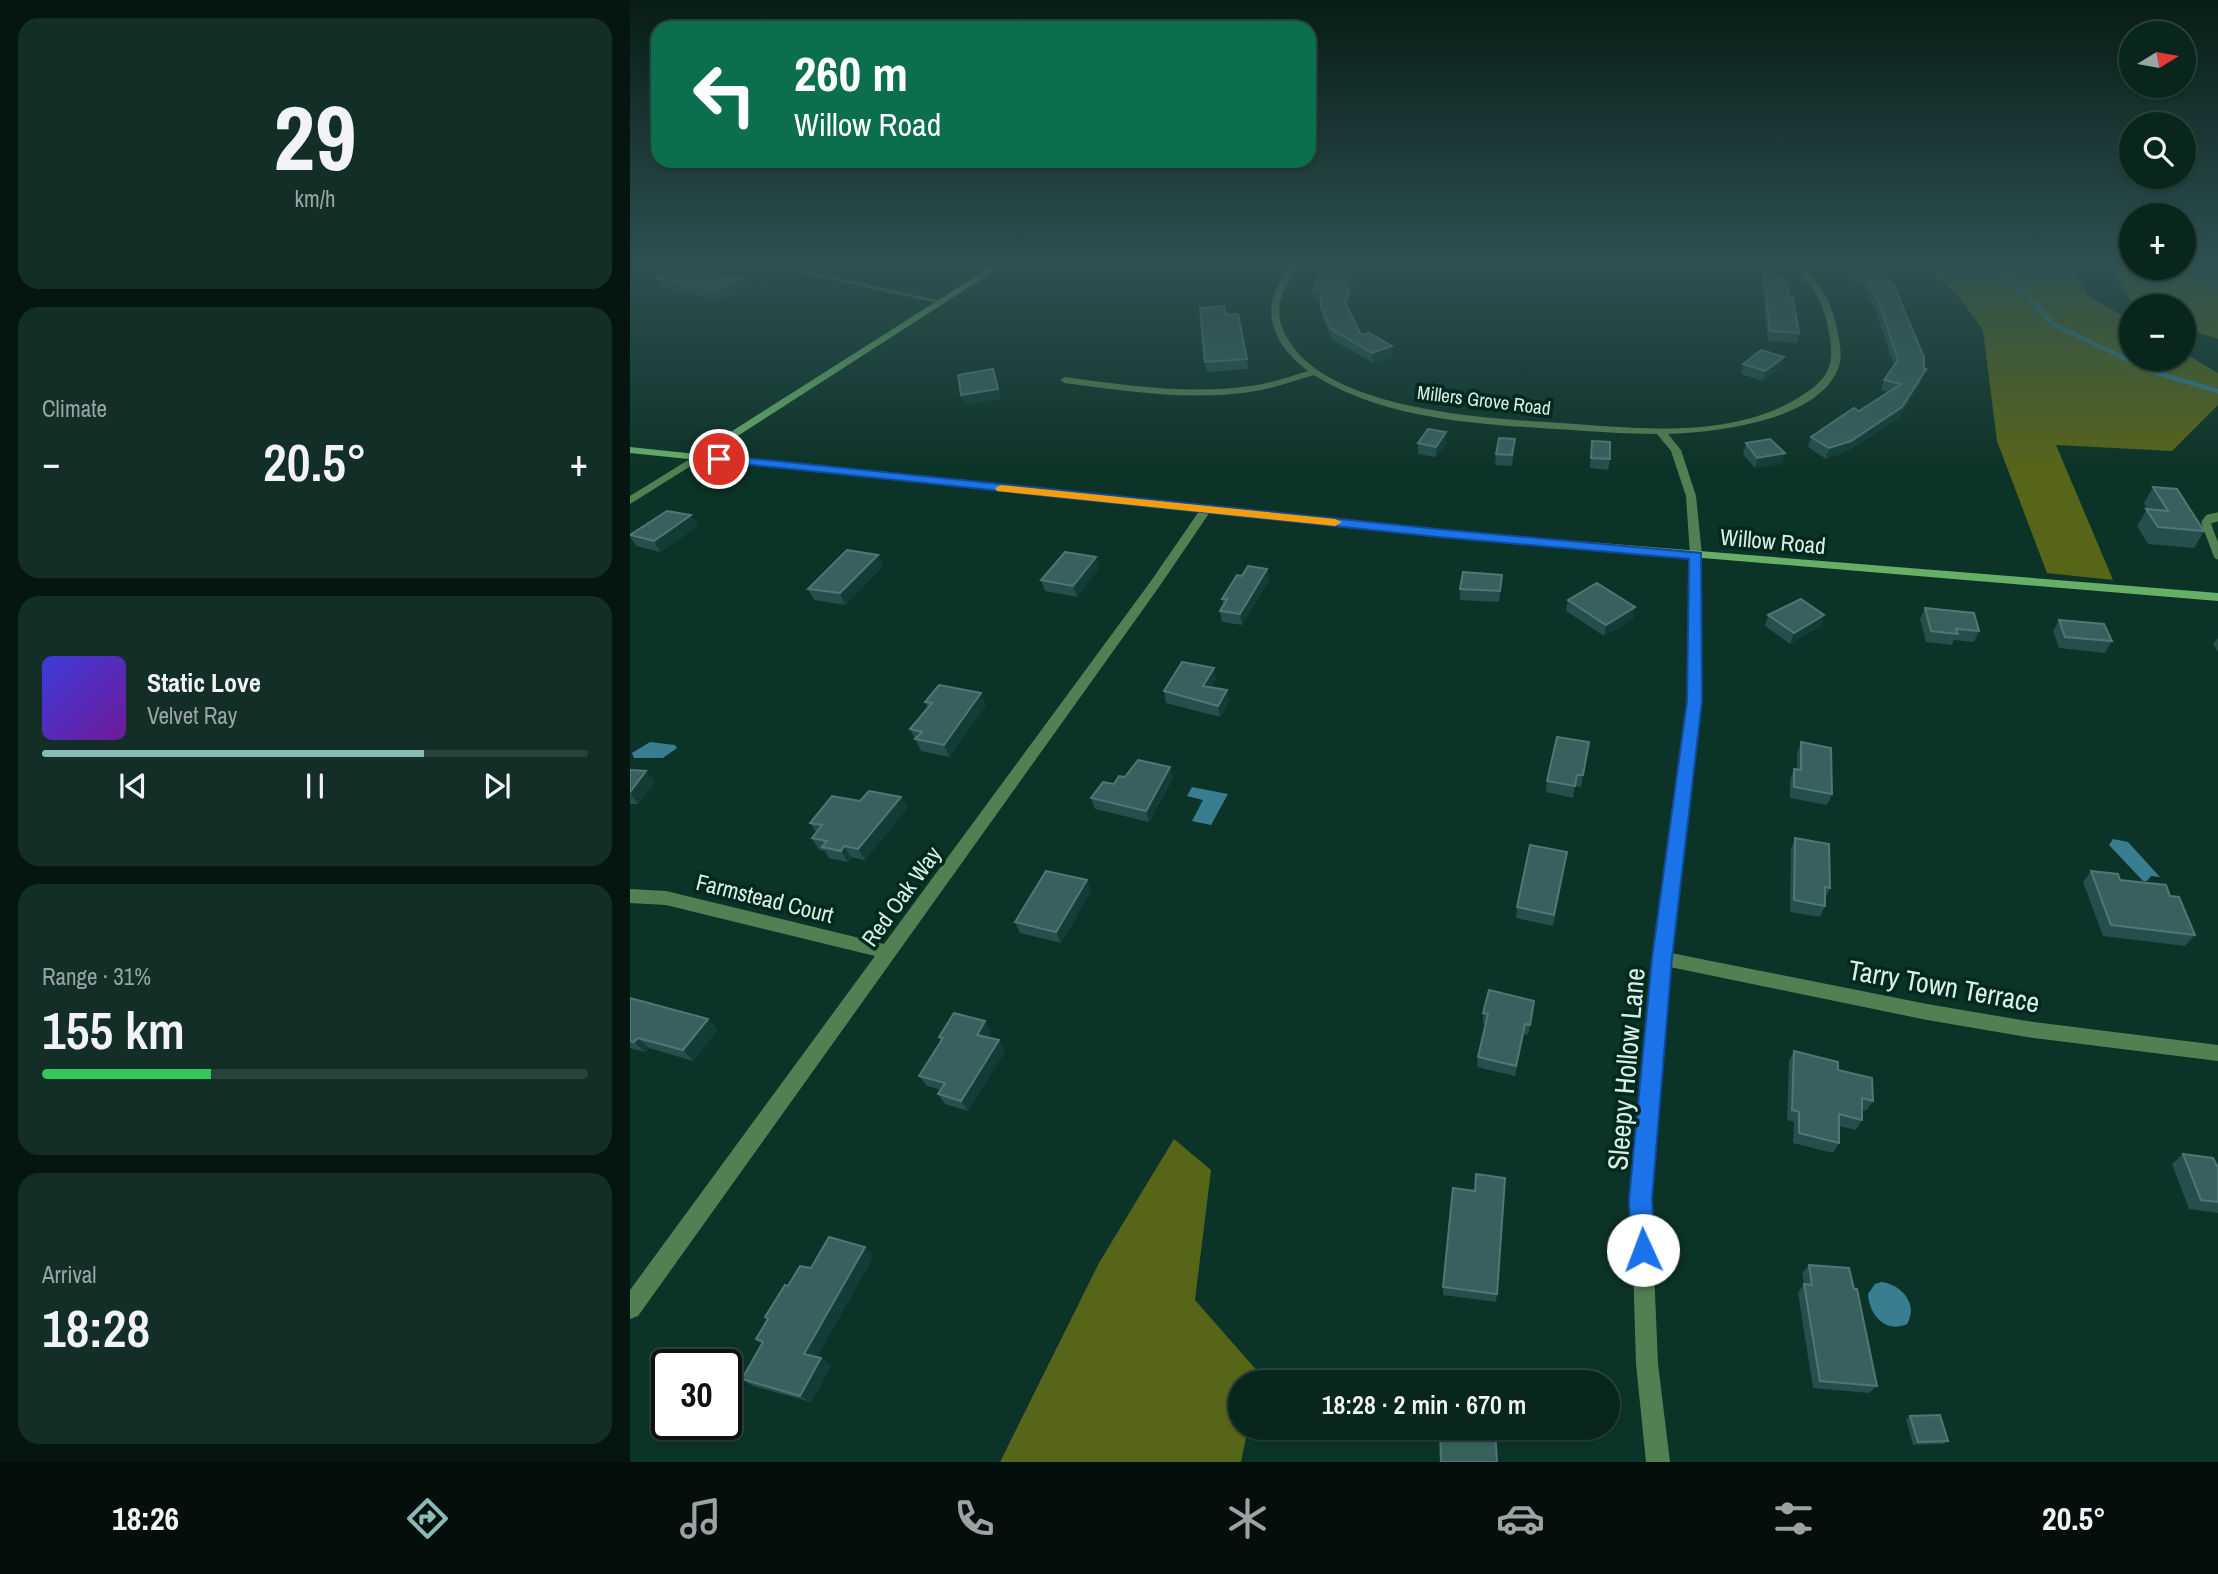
<!DOCTYPE html>
<meta charset="utf-8">
<style>
:root{--surface:#09261d;--page:#122e26;--text:#f1f3f6;--muted:#99a5a4;--line:#29433b;--accent:#8bbbb9}
body{margin:0;font-family:"Archivo Narrow",sans-serif;background:var(--page);color:var(--text);height:100vh;display:flex;flex-direction:column;font-size:26px;white-space:nowrap}
*{box-sizing:border-box;margin:0}
p{font-size:23px;color:var(--muted)}
.icon{flex:none;width:38px;height:38px;fill:none;stroke:currentColor;stroke-width:2;stroke-linecap:round;stroke-linejoin:round}
.map{position:relative;flex:1;overflow:hidden}
.panel{display:flex;flex-direction:column;gap:18px;padding:18px;background:#051510;width:630px}
.panel>*{flex:none}
.banner{position:absolute;left:21px;top:21px;width:665px;height:147px;border-radius:21px;box-shadow:0 2px 5px #0004,0 0 0 2px var(--line);background:#0b6e4f;color:#fff;overflow:hidden}
.needle{width:46px;rotate:79deg}
.controls{position:absolute;left:1489px;top:21px;display:grid;gap:14px}
.controls a{display:grid;place-items:center;width:77px;height:77px;border-radius:50%;background:var(--surface);box-shadow:0 2px 5px #0004,0 0 0 2px var(--line);font-size:35px}
.speed{position:absolute;left:21px;top:1349px;display:flex;gap:14px;font-size:35px;font-weight:700;text-align:center}
.speed>*{display:grid;place-content:center;width:91px;height:91px;border-radius:50%;background:var(--surface);box-shadow:0 2px 5px #0004,0 0 0 2px var(--line);line-height:1}
.speed .limit{border:4px solid #111;border-radius:10px;background:#fff;color:#111}
.pin{position:absolute;display:grid;place-items:center;width:60px;height:60px;color:#fff;margin:-30px;border:4px solid #fff;border-radius:50%;box-shadow:0 2px 7px #0007}
.me{position:absolute;width:77px;margin:-38px;rotate:358deg;stroke-linejoin:round;filter:drop-shadow(0 0 5px #0008)}
.turn{display:flex;align-items:center;gap:24px;height:147px;padding:0 28px;font-size:32px}
.turn .icon{width:91px;height:91px;stroke-width:2.5}
.turn b{display:block;font-size:49px;line-height:60px}
.big{font-size:52px;font-weight:600;line-height:1.1}
.panel .card{flex:1;display:flex;flex-direction:column;justify-content:center;gap:10px;min-width:0;padding:0 24px;border-radius:21px;background:var(--page)}
.panel .dial{align-items:center;gap:0}
.dial b{font-size:91px;line-height:1}
.song{display:flex;align-items:center;gap:21px}
.cover{width:84px;height:84px;border-radius:10px;background:linear-gradient(135deg,hsl(240 70% 55%),hsl(280 70% 35%))}
.played{height:7px;border-radius:4px;background:linear-gradient(90deg,var(--accent) 70%,var(--line) 70%)}
.keys{display:flex;justify-content:space-around;direction:ltr}
.heat{display:flex;justify-content:space-between;align-items:center;font-size:38px;direction:ltr}
.charge{height:10px;border-radius:5px;background:linear-gradient(90deg,#34c759 31%,var(--line) 0)}
.trip{position:absolute;left:598px;top:1370px;width:392px;height:70px;border-radius:35px;background:var(--surface);box-shadow:0 2px 5px #0004,0 0 0 2px var(--line);font-weight:600;line-height:70px;text-align:center}
.tabs{display:flex;height:112px;justify-content:space-around;align-items:center;background:#040f0c;color:var(--muted)}
.tabs .icon{width:49px;height:49px}
.tabs .on{color:var(--accent)}
.tabs b{font-size:32px;color:var(--text)}
main{display:flex;flex:1;min-height:0}
.map>svg:first-child{display:block}
.forest{fill:#576519}
.water{fill:#387e90}
.lines{fill:none;stroke-linecap:round;stroke-linejoin:round}
.stream{stroke:#387e90;stroke-width:4.5}
.lane{stroke:#538053;stroke-width:9}
.street{fill:#538053;fill-rule:evenodd}
.secondary{fill:#67af67;fill-rule:evenodd}
.wall{fill:#244f4d}
.shaded-wall{fill:#123d37}
.building{fill:#37605e;stroke:#517673;stroke-width:2}
.route{fill:#1a73e8;stroke:#114b97;stroke-width:2}
.slow{fill:#f59e0b}
.labels{text-anchor:middle;dominant-baseline:central;stroke-width:7;stroke-linejoin:round;paint-order:stroke}
.far-street-label{font-size:19px;fill:#daeee6;stroke:#01291d}
.street-label{font-size:23px;fill:#daeee6;stroke:#01291d}
.near-street-label{font-size:28px;fill:#daeee6;stroke:#01291d}
</style>
<main>
<section class="panel">
<div class="card dial"><b>29</b><p>km/h</p></div>
<div class="card"><p>Climate</p>
<div class="heat"><a>−</a><b class="big">20.5°</b><a>+</a></div>
</div>
<div class="card">
<div class="song"><i class="cover"></i><div><b>Static Love</b><p>Velvet Ray</p></div></div>
<div class="played"></div>
<div class="keys"><svg class="icon" aria-label="previous" viewBox="0 0 24 24"><path d="M18 5L8 12l10 7zM5 5v14"/></svg><svg class="icon" aria-label="pause" viewBox="0 0 24 24"><path d="M8 5v14M16 5v14"/></svg><svg class="icon" aria-label="next" viewBox="0 0 24 24"><path d="M6 5l10 7-10 7zM19 5v14"/></svg></div>
</div>
<div class="card"><p>Range · 31%</p><b class="big">155 km</b><div class="charge"></div></div>
<div class="card"><p>Arrival</p><b class="big">18:28</b></div>
</section>
<div class="map">
<svg width="1588" height="1462" viewBox="0 0 1588 1462">
<rect width="100%" height="100%" fill="#0c3327"/>
<g class="forest">
<polygon points="1295,266 1443,266 1457,295 1501,321 1502,359 1554,359 1554,353 1588,373 1588,405 1542,451 1426,445 1483,580 1417,573 1367,441 1353,330 1330,298"/>
<polygon points="1480,266 1588,266 1588,339 1554,328 1554,306 1504,306"/>
<polygon points="544,1139 581,1170 565,1300 629,1373 627,1382 611,1382 611,1428 618,1428 611,1462 370,1462 469,1263"/>
</g>
<g class="water">
<polygon points="20,742 45,745 47,748 33,758 4,758 2,753"/>
<polygon points="562,787 598,794 581,825 562,821 573,800 557,796"/>
<polygon points="1483,839 1498,842 1530,877 1521,876 1517,881 1513,881 1479,845"/>
<path d="M 1251,1282 C 1271,1284 1289,1304 1277,1324 C 1256,1334 1239,1315 1238,1294 L 1245,1284 Z"/>
</g>
<g class="lines">
<polyline class="stream" points="1368,266 1423,324 1521,371 1588,391"/>
<polyline class="lane" points="1588,517 1579,519 1576,523 1588,555"/>
<g class="street">
<polygon points="140,266 155,266 316,302 312,304"/>
<path d="M 632,266 L 672,266 C 654,284 642,307 654,332 C 690,411 856,418 930,423 C 1007,428 1099,440 1168,398 C 1194,382 1205,370 1200,338 C 1194,301 1187,292 1161,266 L 1170,266 C 1191,283 1202,303 1207,329 C 1209,341 1213,354 1209,366 C 1191,421 1086,432 1038,434 L 1051,450 L 1066,496 L 1072,555 L 1072,700 L 1041,953 L 1297,1004 L 1397,1021 L 1588,1045 L 1588,1061 L 1397,1037 L 1297,1020 L 1040,967 L 1021,1199 L 1028,1364 L 1040,1462 L 1016,1462 L 1006,1364 L 1001,1199 L 1023,958 L 1058,700 L 1060,555 L 1056,496 L 1041,451 L 1027,434 C 993,434 960,431 926,429 C 845,424 754,419 684,375 C 663,381 642,389 620,392 C 558,401 496,391 435,383 L 430,380 L 435,377 C 496,385 558,395 620,386 C 639,384 658,377 678,371 C 643,345 627,308 657,271 Z"/>
<polygon points="68,454 73,457 72,459 0,504 0,496"/>
<polygon points="576,506 582,509 529,587 8,1316 0,1319 0,1290 245,956 36,905 0,903 0,889 36,891 254,944 521,581 572,507"/>
</g>
<polygon class="secondary" points="362,266 372,266 78,455 809,530 1588,593 1588,601 809,536 0,453 0,447 66,454"/>
</g>
<g class="wall">
<polygon points="697,266 728,266 728,270 720,289 721,298 717,308 731,335 762,346 762,356 743,363 702,339 692,317 691,301 684,299 683,290"/>
<polygon points="1133,266 1159,297 1169,333 1167,343 1138,341 1131,275"/>
<polygon points="1206,266 1246,266 1293,378 1269,417 1218,451 1196,459 1178,447 1181,437 1229,411 1259,392 1251,390 1254,380 1264,366 1246,313 1232,284 1225,280 1220,280"/>
<polygon points="25,278 113,278 117,287 91,300 30,287"/>
<polygon points="595,313 617,359 618,369 577,372 575,362"/>
<polygon points="1154,357 1151,367 1133,381 1111,374 1113,364"/>
<polygon points="885,439 882,466 865,465 866,454"/>
<polygon points="962,441 980,459 978,470 960,468"/>
<polygon points="788,443 816,443 806,457 788,454"/>
<polygon points="1116,443 1155,453 1152,464 1125,468 1113,454"/>
<polygon points="1523,487 1574,531 1564,548 1518,544 1507,526 1517,509 1514,503"/>
<polygon points="68,526 30,552 6,546 0,536 0,534"/>
<polygon points="248,555 253,566 215,605 184,600 178,589"/>
<polygon points="469,568 447,597 415,591 411,580"/>
<polygon points="637,569 639,580 612,625 592,622 590,611 594,606 592,599 612,576"/>
<polygon points="872,575 869,602 830,600 830,589"/>
<polygon points="938,600 1005,607 1003,619 974,636 936,611"/>
<polygon points="1295,608 1349,631 1344,642 1324,640 1322,645 1296,642 1290,619"/>
<polygon points="1138,615 1191,626 1160,644 1135,626"/>
<polygon points="1429,620 1482,641 1475,653 1429,648 1423,631"/>
<polygon points="1588,638 1588,652 1583,644"/>
<polygon points="586,679 581,687 597,690 599,701 590,717 536,703 534,691"/>
<polygon points="295,702 356,705 319,757 291,751 280,729 298,708"/>
<polygon points="959,742 951,787 945,786 943,798 916,792 917,781"/>
<polygon points="1171,742 1202,794 1197,805 1160,798 1160,780 1164,769 1167,769 1167,754"/>
<polygon points="540,767 543,778 519,822 465,809 461,798 495,777"/>
<polygon points="0,770 16,771 25,782 8,804 0,804"/>
<polygon points="271,797 277,808 235,860 221,857 218,862 199,858 195,851 189,850 182,838 186,832 180,823 230,801"/>
<polygon points="1165,838 1200,888 1195,899 1195,906 1190,917 1160,912 1161,849"/>
<polygon points="937,852 923,926 886,918 887,907"/>
<polygon points="1461,871 1490,880 1565,935 1555,946 1473,936 1453,882"/>
<polygon points="457,880 461,891 431,943 390,933 385,922"/>
<polygon points="0,998 88,1029 63,1061 19,1048 15,1052 0,1048"/>
<polygon points="903,1011 898,1035 894,1034 885,1076 847,1067 848,1057 856,1025 853,1024 853,1013"/>
<polygon points="361,1031 358,1037 375,1051 338,1111 315,1104 308,1094 311,1090 297,1086 289,1076 311,1041 309,1037"/>
<polygon points="1164,1051 1208,1070 1243,1101 1236,1111 1232,1109 1232,1120 1226,1130 1209,1126 1209,1143 1203,1153 1163,1143 1164,1122 1157,1120 1159,1061"/>
<polygon points="1553,1154 1588,1166 1588,1213 1559,1209 1542,1164"/>
<polygon points="244,1255 187,1357 191,1358 201,1366 181,1402 123,1386 112,1379 132,1344 126,1339 138,1319 135,1317 158,1286 181,1268"/>
<polygon points="1179,1265 1224,1289 1247,1386 1239,1393 1183,1388 1168,1293 1174,1284 1172,1273"/>
<polygon points="813,1287 867,1294 866,1302 813,1295"/>
<polygon points="1280,1416 1318,1441 1313,1444 1283,1445 1276,1419"/>
</g>
<g class="shaded-wall">
<polygon points="726,266 728,266 728,270 716,298 715,289"/>
<polygon points="113,278 117,287 91,300 87,290"/>
<polygon points="720,289 721,298 715,313 715,303"/>
<polygon points="762,346 762,356 743,363 742,353"/>
<polygon points="1154,357 1151,367 1133,381 1135,371"/>
<polygon points="1297,368 1293,378 1269,417 1218,451 1196,459 1199,448"/>
<polygon points="363,369 371,399 335,405 331,395"/>
<polygon points="816,432 816,443 806,457 806,447"/>
<polygon points="1155,453 1152,464 1125,468 1127,458"/>
<polygon points="61,515 68,526 30,552 24,541"/>
<polygon points="248,555 253,566 215,605 210,593"/>
<polygon points="466,557 469,568 447,597 443,586"/>
<polygon points="637,569 639,580 612,625 610,614"/>
<polygon points="1005,607 1003,619 974,636 976,625"/>
<polygon points="1194,615 1191,626 1160,644 1164,633"/>
<polygon points="584,668 586,679 575,697 573,686"/>
<polygon points="597,690 599,701 590,717 588,706"/>
<polygon points="351,693 356,705 319,757 314,745"/>
<polygon points="540,767 543,778 519,822 516,811"/>
<polygon points="16,771 25,782 8,804 0,793 0,792"/>
<polygon points="271,797 277,808 235,860 228,849"/>
<polygon points="214,846 221,857 218,862 211,851"/>
<polygon points="457,880 461,891 431,943 426,932"/>
<polygon points="78,1019 88,1029 63,1061 53,1050"/>
<polygon points="355,1021 361,1031 353,1045 347,1035"/>
<polygon points="8,1038 19,1048 15,1052 4,1042"/>
<polygon points="369,1040 375,1051 338,1111 331,1101"/>
<polygon points="235,1247 244,1255 185,1361 174,1354"/>
<polygon points="191,1358 201,1366 181,1402 170,1396"/>
</g>
<g class="building">
<polygon points="54,266 113,278 87,290 25,278"/>
<polygon points="697,266 726,266 715,289 720,289 715,303 731,335 739,333 762,346 742,353 701,329 691,307 691,291 683,290 694,268"/>
<polygon points="1133,266 1157,282 1159,297 1163,297 1169,333 1140,331"/>
<polygon points="1218,266 1246,266 1264,286 1294,357 1294,370 1297,368 1272,407 1221,441 1199,448 1181,437 1224,408 1229,411 1271,384 1254,380 1268,360 1249,303 1235,275 1228,270 1222,271"/>
<polygon points="594,306 595,313 599,315 608,314 617,359 575,362 570,308"/>
<polygon points="1131,350 1154,357 1135,371 1113,364"/>
<polygon points="363,369 368,389 331,395 328,375"/>
<polygon points="798,429 816,432 806,447 788,443"/>
<polygon points="869,438 885,439 882,455 866,454"/>
<polygon points="1140,439 1155,453 1127,458 1116,443"/>
<polygon points="962,441 980,442 980,459 961,458"/>
<polygon points="1523,487 1547,489 1574,531 1528,527 1516,509 1538,511"/>
<polygon points="37,511 61,515 24,541 0,535"/>
<polygon points="217,550 248,555 210,593 178,589"/>
<polygon points="435,552 466,557 443,586 411,580"/>
<polygon points="618,566 637,569 610,614 590,611 597,599 592,599 607,575 612,576"/>
<polygon points="833,572 872,575 870,591 830,589"/>
<polygon points="967,583 1005,607 976,625 938,600"/>
<polygon points="1171,599 1194,615 1164,633 1138,615"/>
<polygon points="1295,608 1344,613 1349,631 1326,629 1328,634 1301,631"/>
<polygon points="1429,620 1474,624 1482,641 1435,637"/>
<polygon points="552,662 584,668 573,686 597,690 588,706 534,691"/>
<polygon points="309,685 351,693 314,745 285,739 292,732 280,729 302,703 295,702"/>
<polygon points="927,737 959,742 953,775 947,775 945,786 917,781"/>
<polygon points="1171,742 1201,748 1202,794 1164,787 1164,769 1171,770"/>
<polygon points="508,760 540,767 516,811 461,798 473,782 484,784 489,776 495,777"/>
<polygon points="0,770 16,771 0,792"/>
<polygon points="239,791 271,797 228,849 214,846 211,851 192,847 197,841 182,838 192,825 180,823 202,796 230,801"/>
<polygon points="1165,838 1199,844 1200,888 1195,887 1195,906 1164,900"/>
<polygon points="900,845 937,852 924,915 887,907"/>
<polygon points="416,871 457,880 426,932 385,922"/>
<polygon points="1461,871 1488,874 1490,880 1536,885 1540,896 1549,897 1565,935 1481,925"/>
<polygon points="859,990 904,1001 900,1025 895,1024 886,1066 848,1057 858,1014 853,1013"/>
<polygon points="0,998 78,1019 53,1050 8,1038 4,1042 0,1041"/>
<polygon points="324,1013 355,1021 347,1035 369,1040 331,1101 308,1094 315,1083 289,1076 313,1038 309,1037"/>
<polygon points="1164,1051 1208,1062 1208,1070 1242,1078 1243,1101 1232,1098 1232,1120 1209,1114 1209,1143 1169,1133 1169,1112 1162,1110"/>
<polygon points="1553,1154 1583,1158 1587,1166 1588,1166 1588,1202 1571,1200"/>
<polygon points="846,1174 875,1178 867,1294 813,1287 823,1188 845,1191"/>
<polygon points="199,1237 235,1247 174,1354 191,1358 170,1396 112,1379 133,1342 126,1339 138,1319 135,1317 155,1285 158,1286 170,1266 181,1268"/>
<polygon points="1179,1265 1219,1268 1224,1289 1227,1289 1247,1386 1190,1381 1174,1284 1182,1285"/>
<polygon points="1310,1415 1318,1441 1288,1442 1280,1416"/>
<polygon points="810,1428 865,1428 867,1462 811,1462"/>
</g>
<linearGradient id="sky" x2="0" y2="1"><stop stop-color="#071c15"/><stop offset="0.56" stop-color="#2e5052"/><stop offset="1" stop-color="#2e5052" stop-opacity="0"/></linearGradient>
<rect width="1588" height="471" fill="url(#sky)"/>
<polygon class="route" points="89,455 808,529 1071,553 1072,701 1042,958 1022,1199 1025,1250 1021,1259 1013,1262 1004,1259 1001,1250 999,1199 1022,958 1057,701 1059,559 808,537 85,461 83,459"/>
<polygon class="slow" points="371,485 705,519 712,522 705,526 367,491 365,488"/>
<g class="labels">
<g class="far-street-label">
<text transform="translate(854 400) rotate(7)">Millers Grove Road</text>
</g>
<g class="street-label">
<text transform="translate(1143 541) rotate(5)">Willow Road</text>
<text transform="translate(271 896) rotate(-54)">Red Oak Way</text>
<text transform="translate(135 898) rotate(14)">Farmstead Court</text>
</g>
<g class="near-street-label">
<text transform="translate(1314 986) rotate(10)">Tarry Town Terrace</text>
<text transform="translate(996 1069) rotate(-85)">Sleepy Hollow Lane</text>
</g>
</g>
</svg>
<div class="controls">
<a><svg class="needle" viewBox="-14 -14 28 28"><path d="M0-13l5 13h-10z" fill="#e53935"/><path d="M0 13l5-13h-10z" fill="#99a5a4"/></svg></a>
<a><svg class="icon" aria-label="search" viewBox="0 0 24 24"><circle cx="10" cy="10" r="6"/><path d="M15 15l6 6"/></svg></a>
<a>+</a>
<a>−</a>
</div>
<div class="speed"><div class="limit">30</div></div>
<div class="pin" style="left:89px;top:459px;background:#d93025"><svg class="icon" aria-label="arrive" viewBox="0 0 24 24"><path d="M6 21V4h12l-3 4 3 4H6"/></svg></div>
<svg class="me" style="left:1013px;top:1250px" viewBox="-20 -20 40 40"><circle r="19" fill="#fff"/><path d="M0-13L10 11 0 6-10 11z" fill="#1a73e8"/></svg>
<div class="trip">18:28 · 2 min · 670 m</div>
<div class="banner">
<div class="turn"><svg class="icon" aria-label="left" viewBox="0 0 24 24"><path d="M17 20v-9H6M10 6l-5 5 5 5"/></svg><div><b>260 m</b>Willow Road</div></div>
</div>
</div>
</main>
<nav class="tabs">
<b>18:26</b>
<svg class="icon on" aria-label="directions" viewBox="0 0 24 24"><path d="M12 3l9 9-9 9-9-9zM9 14v-3h6M13 9l2 2-2 2"/></svg>
<svg class="icon" aria-label="music" viewBox="0 0 24 24"><path d="M9 18V5l10-2v13"/><circle cx="6" cy="18" r="3"/><circle cx="16" cy="16" r="3"/></svg>
<svg class="icon" aria-label="phone" viewBox="0 0 24 24"><path d="M5 4h4l2 5-3 2q2 4 5 5l2-3 5 2v4C11 20 4 13 5 4z"/></svg>
<svg class="icon" aria-label="climate" viewBox="0 0 24 24"><path d="M12 3v18M4 7l16 10M4 17L20 7"/></svg>
<svg class="icon" aria-label="car" viewBox="0 0 24 24"><path d="M5 17H2v-5l4-1 3-4h7l3 4 3 1v5h-3M9 17h6M6 11h13"/><circle cx="7" cy="17" r="2"/><circle cx="17" cy="17" r="2"/></svg>
<svg class="icon" aria-label="filters" viewBox="0 0 24 24"><path d="M4 7h16M4 17h16"/><circle cx="9" cy="7" r="2"/><circle cx="15" cy="17" r="2"/></svg>
<b>20.5°</b>
</nav>
